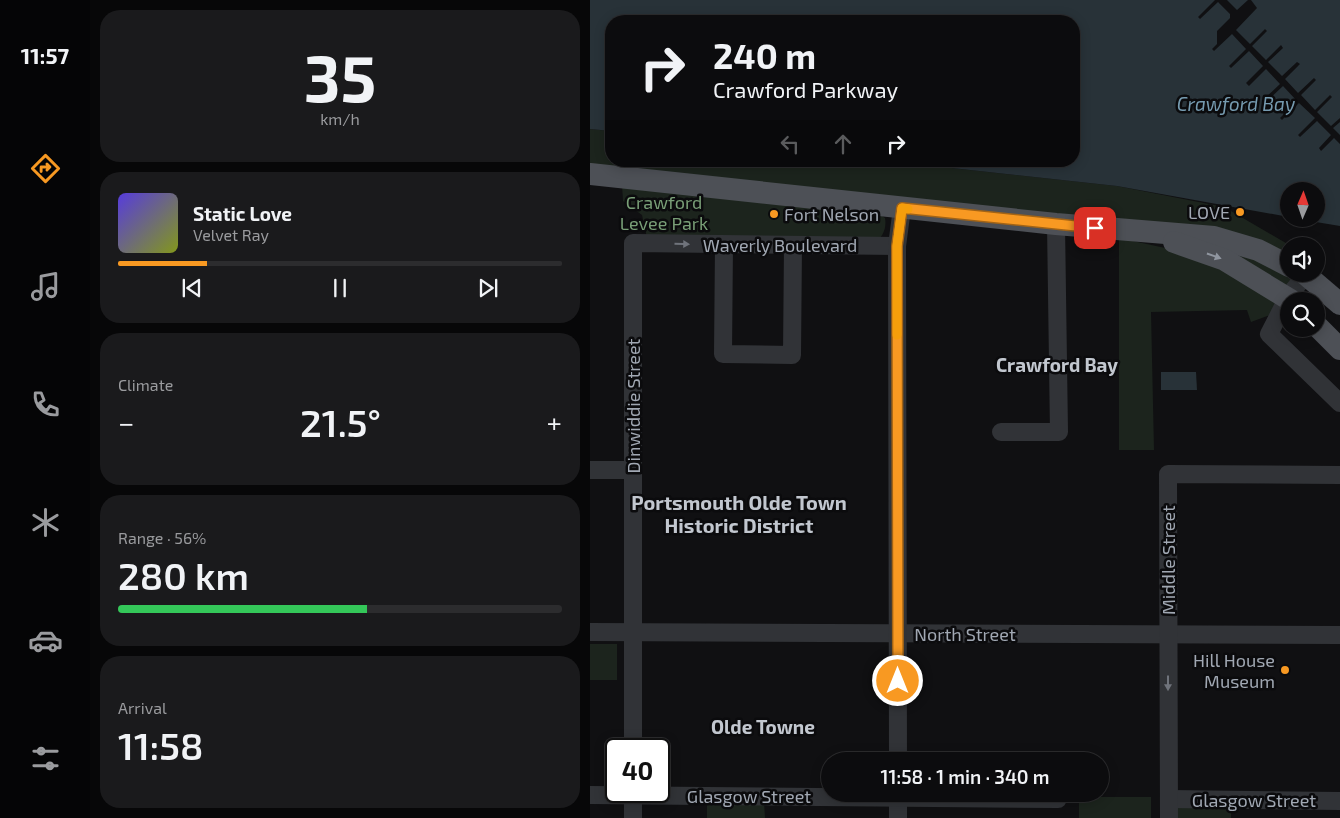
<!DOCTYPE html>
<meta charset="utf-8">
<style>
:root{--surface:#0c0c0e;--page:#1a1a1c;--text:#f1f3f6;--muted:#9a9b9e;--line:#2c2c2e;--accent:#f89922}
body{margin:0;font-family:"Exo 2",sans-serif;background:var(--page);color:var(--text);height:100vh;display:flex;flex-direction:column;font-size:19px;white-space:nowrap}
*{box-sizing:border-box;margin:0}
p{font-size:16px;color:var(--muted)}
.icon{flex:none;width:28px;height:28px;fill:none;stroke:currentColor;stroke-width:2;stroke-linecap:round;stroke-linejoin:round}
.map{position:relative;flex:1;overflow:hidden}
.side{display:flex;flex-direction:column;gap:10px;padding:10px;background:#070708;width:500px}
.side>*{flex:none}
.hud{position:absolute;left:15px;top:15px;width:475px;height:152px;border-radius:20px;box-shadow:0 2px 12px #0003,0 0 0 1px var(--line);background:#0c0c0e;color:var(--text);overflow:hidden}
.needle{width:32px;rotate:2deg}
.buttons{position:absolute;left:690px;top:182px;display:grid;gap:10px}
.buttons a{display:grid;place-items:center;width:45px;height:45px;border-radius:50%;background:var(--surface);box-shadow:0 2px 12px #0003,0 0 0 1px var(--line);font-size:25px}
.speed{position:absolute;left:15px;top:738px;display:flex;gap:10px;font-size:25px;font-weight:700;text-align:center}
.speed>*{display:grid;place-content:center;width:65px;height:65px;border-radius:50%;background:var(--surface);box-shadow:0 2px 12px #0003,0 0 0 1px var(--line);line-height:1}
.speed .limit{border:2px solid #111;border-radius:8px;background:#fff;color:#111}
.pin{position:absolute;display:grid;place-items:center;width:42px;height:42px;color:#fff;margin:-21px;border-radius:10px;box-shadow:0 2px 8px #0006}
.me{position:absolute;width:55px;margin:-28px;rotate:0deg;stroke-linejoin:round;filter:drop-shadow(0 0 4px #0008)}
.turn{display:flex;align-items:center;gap:18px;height:105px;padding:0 25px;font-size:22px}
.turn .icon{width:65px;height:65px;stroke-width:2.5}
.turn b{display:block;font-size:35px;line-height:42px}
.lanes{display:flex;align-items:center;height:48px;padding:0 25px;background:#0003;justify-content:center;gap:25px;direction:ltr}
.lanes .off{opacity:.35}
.big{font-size:38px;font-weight:600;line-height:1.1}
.side .widget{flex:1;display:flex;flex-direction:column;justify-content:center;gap:8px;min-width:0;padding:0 18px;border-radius:20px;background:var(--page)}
.side .dial{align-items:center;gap:0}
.dial b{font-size:65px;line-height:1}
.song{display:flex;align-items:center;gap:15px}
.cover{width:60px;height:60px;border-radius:8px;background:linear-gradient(135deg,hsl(250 70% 55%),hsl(70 70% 35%))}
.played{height:5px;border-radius:2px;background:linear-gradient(90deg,var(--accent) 20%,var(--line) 20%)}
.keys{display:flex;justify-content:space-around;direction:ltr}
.heat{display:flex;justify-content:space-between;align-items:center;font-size:28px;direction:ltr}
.charge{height:8px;border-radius:4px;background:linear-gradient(90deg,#34c759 56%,var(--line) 0)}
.trip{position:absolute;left:231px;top:752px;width:288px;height:50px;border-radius:25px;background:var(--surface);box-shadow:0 2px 12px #0003,0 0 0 1px var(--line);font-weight:600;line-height:50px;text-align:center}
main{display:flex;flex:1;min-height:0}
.tab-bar{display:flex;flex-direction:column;width:90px;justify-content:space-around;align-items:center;background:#050506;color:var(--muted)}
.tab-bar .icon{width:35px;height:35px}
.tab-bar .selected{color:var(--accent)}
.tab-bar b{font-size:22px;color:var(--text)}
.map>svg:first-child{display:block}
.green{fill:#1c241d}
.water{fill:#283238}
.pier{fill:#101012}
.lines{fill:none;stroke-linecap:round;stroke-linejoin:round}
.minor{stroke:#313337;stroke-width:18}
.major{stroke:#4d5056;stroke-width:22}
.oneway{fill:#6f737b}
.oneway2{fill:#9096a0}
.route-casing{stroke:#a16316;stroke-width:12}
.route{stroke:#f89922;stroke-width:9}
.slow{stroke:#f59e0b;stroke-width:9}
.poi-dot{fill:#f89922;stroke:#0b0b0d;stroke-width:2}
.labels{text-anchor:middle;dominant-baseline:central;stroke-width:5;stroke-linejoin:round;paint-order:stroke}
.park-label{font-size:18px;fill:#799f77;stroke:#0b0b0d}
.poi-label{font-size:18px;fill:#a1a8b3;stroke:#0b0b0d;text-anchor:end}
.street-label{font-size:18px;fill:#a1a8b3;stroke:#0b0b0d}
.water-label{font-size:19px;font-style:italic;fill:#769bb0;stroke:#0b0b0d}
.neighbourhood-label{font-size:19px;font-weight:bold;fill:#c2c7cf;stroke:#0b0b0d}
.quarter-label{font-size:20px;font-weight:bold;fill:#c2c7cf;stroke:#0b0b0d}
</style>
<main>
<nav class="tab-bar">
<b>11:57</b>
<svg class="icon selected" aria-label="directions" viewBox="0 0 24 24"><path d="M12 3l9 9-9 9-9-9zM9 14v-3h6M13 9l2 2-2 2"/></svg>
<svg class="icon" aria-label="music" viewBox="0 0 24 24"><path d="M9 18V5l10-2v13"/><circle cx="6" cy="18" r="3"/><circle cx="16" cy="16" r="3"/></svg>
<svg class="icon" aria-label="phone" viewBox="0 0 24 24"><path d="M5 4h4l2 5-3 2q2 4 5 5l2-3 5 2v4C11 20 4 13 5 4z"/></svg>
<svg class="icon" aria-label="climate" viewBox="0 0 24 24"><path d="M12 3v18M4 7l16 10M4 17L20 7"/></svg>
<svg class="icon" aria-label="car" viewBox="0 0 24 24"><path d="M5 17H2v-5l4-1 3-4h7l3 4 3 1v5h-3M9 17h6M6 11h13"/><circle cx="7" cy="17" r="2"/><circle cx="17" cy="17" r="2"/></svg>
<svg class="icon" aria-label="filters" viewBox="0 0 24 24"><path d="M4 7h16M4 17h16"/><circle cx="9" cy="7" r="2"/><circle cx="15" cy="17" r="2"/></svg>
</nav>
<section class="side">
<div class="widget dial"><b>35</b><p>km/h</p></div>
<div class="widget">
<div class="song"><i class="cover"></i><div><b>Static Love</b><p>Velvet Ray</p></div></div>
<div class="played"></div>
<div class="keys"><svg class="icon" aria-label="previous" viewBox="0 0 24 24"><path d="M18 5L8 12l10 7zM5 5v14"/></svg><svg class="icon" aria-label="pause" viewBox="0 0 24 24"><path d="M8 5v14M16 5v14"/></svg><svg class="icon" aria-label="next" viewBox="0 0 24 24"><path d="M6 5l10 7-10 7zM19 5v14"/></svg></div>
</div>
<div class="widget"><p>Climate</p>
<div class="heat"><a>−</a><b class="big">21.5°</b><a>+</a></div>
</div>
<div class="widget"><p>Range · 56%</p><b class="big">280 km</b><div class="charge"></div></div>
<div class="widget"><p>Arrival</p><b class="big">11:58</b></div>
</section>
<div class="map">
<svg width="750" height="818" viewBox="0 0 750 818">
<rect width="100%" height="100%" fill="#101012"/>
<g class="green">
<path d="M 0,129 L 21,131 L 21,161 L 298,161 L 527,186 L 634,207 L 701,246 L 699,246 L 699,258 L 645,237 L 291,215 L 295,218 C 297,230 292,236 284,246 L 57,238 L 52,215 L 33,201 L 32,184 L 0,166 Z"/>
<polygon points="529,238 603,254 650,276 687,303 683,314 661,322 657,310 561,312 564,450 529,450"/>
<polygon points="607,239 703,274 702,283 695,285"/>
<rect x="0" y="644" width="27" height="36"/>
<rect x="489" y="797" width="72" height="21"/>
<polygon points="117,801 174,802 175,818 117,818"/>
<polygon points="584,807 641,808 641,818 584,818"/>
</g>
<g class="water">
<polygon points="0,0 750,0 750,226 708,219 726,219 726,191 699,191 699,217 527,186 298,161 484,161 484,21 21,21 21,131 0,129"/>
<polygon points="571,372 606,372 607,390 571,390"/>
</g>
<polygon class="pier" points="625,0 637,0 647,10 658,0 661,0 667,8 646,30 660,44 675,29 677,31 662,46 676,60 691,45 693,48 678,62 692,76 707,62 710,64 695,79 708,93 724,78 726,80 711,95 725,110 740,95 742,97 727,112 741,126 750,118 750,122 743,128 750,135 750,144 744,138 731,151 729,148 741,135 727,121 710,137 708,135 725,118 709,103 692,120 690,118 707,101 693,86 675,103 673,100 690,84 676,69 659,86 656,83 673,66 659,51 641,68 639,66 656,49 642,34 624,51 622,49 627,44 627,31 640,18 640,14 628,2 610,19 608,17"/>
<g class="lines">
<g class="minor">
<polyline points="134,245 133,354 202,355 203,245"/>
<polyline points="716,274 698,297 679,334 750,403"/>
<polyline points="411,432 469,432 466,224"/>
<polyline points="0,470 43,470"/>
<polyline points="0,632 750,635"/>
<polyline points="43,749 43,243 307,246"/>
<polyline points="308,761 307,246 312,208"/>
<polyline points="43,791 43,818"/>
<polyline points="308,794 308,818"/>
<polyline points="0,795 468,799"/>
<polyline points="579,799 750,801"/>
<polyline points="579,818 578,474 750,475"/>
</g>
<g class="major">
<polyline points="0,174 466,224 624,237 668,250 699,266"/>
<polyline points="584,242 635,260 702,301"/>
<polyline points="715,274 750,304"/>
<polyline points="726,325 750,349"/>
</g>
</g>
<defs><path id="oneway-solid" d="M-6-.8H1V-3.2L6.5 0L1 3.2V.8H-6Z" transform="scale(1.25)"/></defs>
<g class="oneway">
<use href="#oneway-solid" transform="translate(92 244) rotate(1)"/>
<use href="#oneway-solid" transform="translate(578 683) rotate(90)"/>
</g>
<use class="oneway2" href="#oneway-solid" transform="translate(624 256) rotate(19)"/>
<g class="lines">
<g class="route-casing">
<polyline id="route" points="308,681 307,246 312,208 505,228"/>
</g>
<use href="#route" class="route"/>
<polyline class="slow" points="307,335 307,246 312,208 318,209"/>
</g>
<g class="poi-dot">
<circle cx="650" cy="212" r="5"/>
<circle cx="184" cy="214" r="5"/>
<circle cx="695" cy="670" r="5"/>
</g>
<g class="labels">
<g class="park-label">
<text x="74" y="202">Crawford<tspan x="74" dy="21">Levee Park</tspan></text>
</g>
<g class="poi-label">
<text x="640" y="212">LOVE</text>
<text x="194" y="214" text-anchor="start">Fort Nelson</text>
<text x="685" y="660">Hill House<tspan x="685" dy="21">Museum</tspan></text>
</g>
<g class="street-label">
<text x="190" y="245">Waverly Boulevard</text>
<text transform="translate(43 406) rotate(-90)">Dinwiddie Street</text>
<text transform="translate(578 560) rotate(-90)">Middle Street</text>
<text x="375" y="634">North Street</text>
<text x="159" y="796">Glasgow Street</text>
<text x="664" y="800">Glasgow Street</text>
</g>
<g class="water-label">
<text x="646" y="103">Crawford Bay</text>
</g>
<g class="neighbourhood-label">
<text x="467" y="364">Crawford Bay</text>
<text x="173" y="726">Olde Towne</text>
</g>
<g class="quarter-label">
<text x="149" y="502">Portsmouth Olde Town<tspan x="149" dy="23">Historic District</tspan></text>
</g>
</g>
</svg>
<div class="buttons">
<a><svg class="needle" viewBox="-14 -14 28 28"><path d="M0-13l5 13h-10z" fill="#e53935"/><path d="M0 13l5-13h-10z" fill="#9a9b9e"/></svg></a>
<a><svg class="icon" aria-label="sound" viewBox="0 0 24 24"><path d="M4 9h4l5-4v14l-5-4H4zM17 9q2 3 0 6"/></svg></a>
<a><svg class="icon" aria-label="search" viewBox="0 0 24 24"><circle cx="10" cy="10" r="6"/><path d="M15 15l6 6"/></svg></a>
</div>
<div class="speed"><div class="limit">40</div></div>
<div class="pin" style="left:505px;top:228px;background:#d93025"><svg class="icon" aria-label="arrive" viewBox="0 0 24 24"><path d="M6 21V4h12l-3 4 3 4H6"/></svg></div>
<svg class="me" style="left:308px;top:681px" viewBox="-20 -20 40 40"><circle r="17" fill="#f89922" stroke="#fff" stroke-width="3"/><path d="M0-11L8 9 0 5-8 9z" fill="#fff"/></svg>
<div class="trip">11:58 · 1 min · 340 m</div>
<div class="hud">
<div class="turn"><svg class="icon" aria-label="right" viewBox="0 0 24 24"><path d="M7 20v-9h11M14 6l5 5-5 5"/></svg><div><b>240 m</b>Crawford Parkway</div></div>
<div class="lanes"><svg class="icon off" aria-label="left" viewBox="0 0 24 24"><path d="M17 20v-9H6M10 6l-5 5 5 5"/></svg><svg class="icon off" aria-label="ahead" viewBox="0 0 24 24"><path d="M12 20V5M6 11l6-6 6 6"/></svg><svg class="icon" aria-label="right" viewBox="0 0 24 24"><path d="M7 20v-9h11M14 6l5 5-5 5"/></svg></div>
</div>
</div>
</main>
